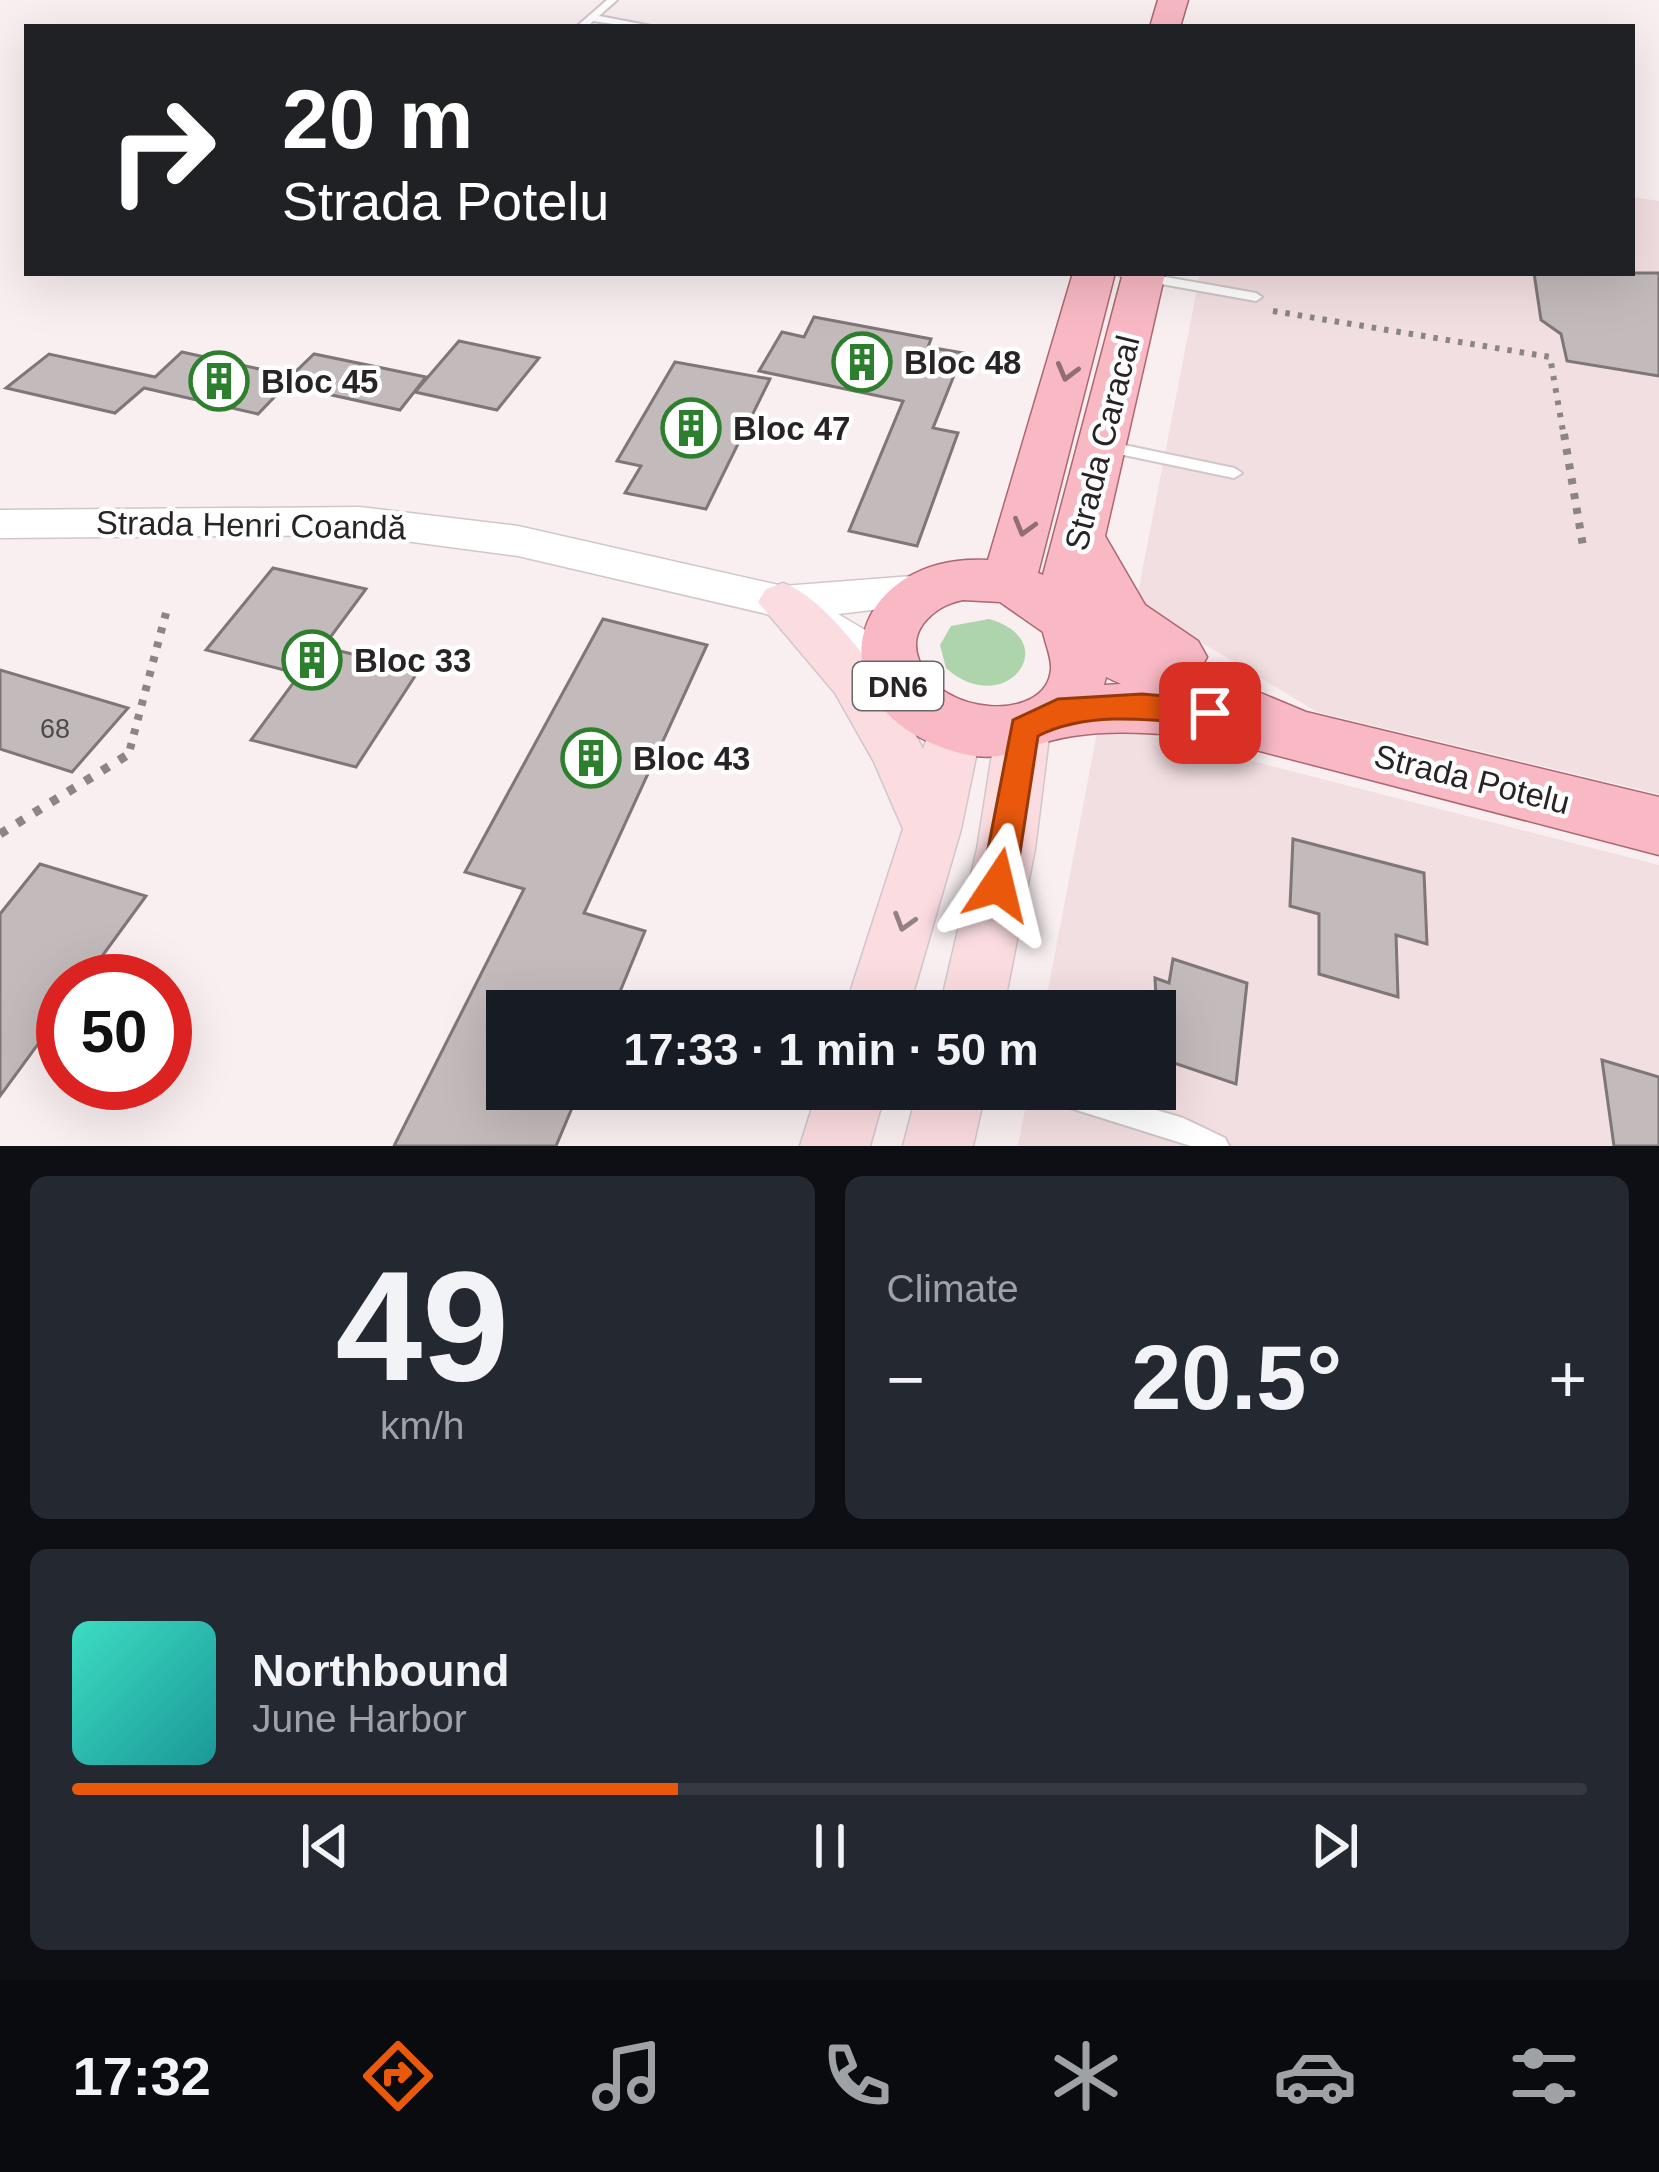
<!DOCTYPE html>
<meta charset="utf-8">
<style>
:root{--surface:#171b24;--page:#242831;--text:#f1f3f6;--muted:#9ea1a6;--line:#363941;--accent:#ea580c}
body{margin:0;font-family:Helvetica,sans-serif;background:var(--page);color:var(--text);height:100vh;display:flex;flex-direction:column;font-size:45px;white-space:nowrap}
*{box-sizing:border-box;margin:0}
p{font-size:39px;color:var(--muted)}
.icon{flex:none;width:66px;height:66px;fill:none;stroke:currentColor;stroke-width:2;stroke-linecap:round;stroke-linejoin:round}
.map{position:relative;height:1146px;overflow:hidden}
.details{display:flex;flex-direction:column;gap:30px;padding:30px;background:#0d0f14;flex:1}
.details>*{flex:none}
.guide{position:absolute;left:24px;top:24px;width:1611px;height:252px;border-radius:0px;box-shadow:0 12px 48px #0002;background:#202124;color:#fff;overflow:hidden}
.speed{position:absolute;left:36px;top:954px;display:flex;gap:24px;font-size:60px;font-weight:700;text-align:center}
.speed>*{display:grid;place-content:center;width:156px;height:156px;border-radius:50%;background:var(--surface);box-shadow:0 12px 48px #0002;line-height:1}
.speed .limit{border:18px solid #d22;background:#fff;color:#111}
.pin{position:absolute;display:grid;place-items:center;width:102px;height:102px;color:#fff;margin:-51px;border-radius:24px;box-shadow:0 6px 18px #0006}
.me{position:absolute;width:132px;margin:-66px;rotate:10deg;stroke-linejoin:round;filter:drop-shadow(0 0 9px #0008)}
.turn{display:flex;align-items:center;gap:42px;height:252px;padding:0 60px;font-size:54px}
.turn .icon{width:156px;height:156px;stroke-width:2.5}
.turn b{display:block;font-size:84px;line-height:102px}
.big{font-size:90px;font-weight:600;line-height:1.1}
.details .card{flex:1;display:flex;flex-direction:column;justify-content:center;gap:18px;min-width:0;padding:0 42px;border-radius:18px;background:var(--page)}
.details .dial{align-items:center;gap:0}
.dial b{font-size:156px;line-height:1}
.song{display:flex;align-items:center;gap:36px}
.cover{width:144px;height:144px;border-radius:18px;background:linear-gradient(135deg,hsl(170 70% 55%),hsl(180 70% 35%))}
.played{height:12px;border-radius:6px;background:linear-gradient(90deg,var(--accent) 40%,var(--line) 40%)}
.keys{display:flex;justify-content:space-around;direction:ltr}
.heat{display:flex;justify-content:space-between;align-items:center;font-size:66px;direction:ltr}
.details .tiles{flex:1;display:grid;gap:30px;grid-template-columns:1fr 1fr}
.card:last-child{grid-column:span 2}
.trip{position:absolute;left:486px;top:990px;width:690px;height:120px;border-radius:0px;background:var(--surface);box-shadow:0 12px 48px #0002;font-weight:600;line-height:120px;text-align:center}
.tabs{display:flex;height:192px;justify-content:space-around;align-items:center;background:#090b0e;color:var(--muted)}
.tabs .icon{width:84px;height:84px}
.tabs .on{color:var(--accent)}
.tabs b{font-size:54px;color:var(--text)}
.map>svg:first-child{display:block}
.built{fill:#f2dfe1}
.green{fill:#aed4ab}
.building{fill:#c3babb;stroke:#7e7677;stroke-width:3}
.lines{fill:none;stroke-linecap:round;stroke-linejoin:round}
.service-casing{stroke:#d0c7c8;stroke-width:4}
.tertiary-casing{stroke:#d0c7c8;stroke-width:3}
.secondary-casing{stroke:#d0c7c8;stroke-width:3}
.primary-casing{stroke:#ac6772;stroke-width:3}
.path-far2{stroke:#8b8586;stroke-width:6;stroke-dasharray:4.5 8;stroke-linecap:butt}
.path-far1{stroke:#8b8586;stroke-width:8;stroke-dasharray:6 9;stroke-linecap:butt}
.path{stroke:#8b8586;stroke-width:9;stroke-dasharray:8 12;stroke-linecap:butt}
.service{fill:#fff;fill-rule:evenodd}
.tertiary{fill:#fff;fill-rule:evenodd}
.secondary{fill:#fbdce1;fill-rule:evenodd}
.primary{fill:#f8b9c4;fill-rule:evenodd}
.oneway{stroke:#906e74}
.oneway2{stroke:#928083}
.route{fill:#ea580c;stroke:#983908;stroke-width:3}
.labels{text-anchor:middle;dominant-baseline:central;stroke-width:9;stroke-linejoin:round;paint-order:stroke}
.number-label{font-size:27px;fill:#4f4a4a}
.shield{fill:#fff;stroke:#686666;stroke-width:3}
.shield-label{font-size:30px;font-weight:bold;fill:#282425}
.poi-label{font-size:33px;font-weight:bold;fill:#282425;stroke:#fff;text-anchor:start}
.street-label{font-size:33px;fill:#282425;stroke:#fff}
</style>
<div class="map">
<svg width="1659" height="1146" viewBox="0 0 1659 1146">
<rect width="100%" height="100%" fill="#f9eff0"/>
<g class="built">
<polygon points="1632,197 1659,201 1659,794 1317,712 1136,603 1200,273 1632,273"/>
<polygon points="1099,722 1659,865 1659,1146 1018,1146 1029,1089 1155,1089 1155,1011 1044,1011"/>
</g>
<path class="green" d="M 989,619 C 1066,641 1005,721 946,668 L 940,645 L 951,626 Z"/>
<g class="building">
<polygon points="1534,273 1659,273 1659,376 1567,361 1561,334 1541,320"/>
<polygon points="814,317 931,339 928,347 963,353 933,428 958,433 917,546 849,531 903,401 759,371 782,332 804,337"/>
<polygon points="459,341 539,358 497,410 415,392"/>
<polygon points="182,352 291,376 314,354 426,377 400,410 286,385 258,414 144,388 115,413 6,388 49,354 155,377"/>
<polygon points="675,362 770,379 706,509 625,493 641,466 617,461"/>
<polygon points="273,568 366,589 323,647 419,670 356,767 251,740 300,674 206,650"/>
<polygon points="603,619 707,645 584,913 645,931 612,1011 507,1011 507,1089 580,1089 556,1146 394,1146 524,889 465,872"/>
<polygon points="0,670 128,708 72,772 0,749"/>
<polygon points="1293,839 1424,873 1427,944 1396,935 1398,997 1319,974 1319,914 1290,906"/>
<polygon points="40,864 146,896 84,981 63,981 63,1010 0,1096 0,914"/>
<polygon points="1173,959 1247,983 1236,1084 1159,1058 1155,978 1169,983"/>
<polygon points="1602,1060 1659,1077 1659,1146 1614,1146"/>
</g>
<g class="lines">
<g class="service-casing">
<g id="service">
<polygon points="607,0 617,0 599,16 657,27 633,27 593,21 587,27 576,27"/>
<polygon points="1116,273 1143,273 1256,293 1262,297 1256,301 1122,277"/>
<polygon points="1105,441 1234,468 1242,473 1234,478 1100,450 1098,446 1100,442"/>
<polygon points="1036,1089 1086,1089 1183,1118 1225,1138 1229,1146 1191,1146 1048,1101 1040,1097"/>
</g>
</g>
<g class="tertiary-casing">
<polygon id="tertiary" points="360,507 518,526 783,586 925,575 940,580 946,591 940,602 838,614 904,653 911,666 904,679 888,684 771,615 518,556 360,535 0,538 0,510"/>
</g>
<g class="secondary-casing">
<g id="secondary">
<path d="M 783,583 C 832,599 900,702 923,749 L 936,712 L 955,706 L 974,712 L 982,728 L 961,829 L 908,1011 L 844,1011 L 903,829 L 874,762 L 835,693 L 758,602 L 766,589 Z"/>
<polygon points="1023,706 1042,713 1050,729 1035,849 1003,1011 939,1011 977,849 996,729 1004,713"/>
<polygon points="818,1089 886,1089 870,1146 800,1146"/>
<polygon points="918,1089 986,1089 973,1146 903,1146"/>
</g>
</g>
<g class="primary-casing">
<g id="primary">
<polygon points="1158,0 1188,0 1180,27 1150,27"/>
<path d="M 1073,273 L 1115,273 L 1038,573 L 1043,575 L 1123,273 L 1165,273 L 1105,536 L 1145,605 L 1198,641 L 1207,657 L 1201,668 L 1306,712 L 1659,797 L 1659,855 L 1210,738 C 1164,734 1119,729 1073,736 C 1018,744 1005,771 941,747 C 809,697 853,552 988,560 ZM 963,600 L 1000,602 L 1043,632 C 1045,643 1052,658 1051,669 C 1047,724 937,716 919,660 C 914,647 915,635 923,624 C 933,611 947,603 963,600 ZM 1106,677 L 1121,684 L 1104,685 Z"/>
</g>
</g>
<polyline class="path-far2" points="1273,311 1550,357 1564,437"/>
<g class="path-far1">
<polyline points="1564,434 1583,546"/>
<polyline points="130,749 166,613"/>
</g>
<polyline class="path" points="0,834 129,754 131,746"/>
<use href="#service" class="service"/>
<use href="#tertiary" class="tertiary"/>
<use href="#secondary" class="secondary"/>
<use href="#primary" class="primary"/>
</g>
<defs><path id="oneway-chevron" d="M-2-3.5L2.5 0L-2 3.5" fill="none" stroke-width="1.6" stroke-linecap="round" stroke-linejoin="round" transform="scale(3)"/></defs>
<g class="oneway">
<use href="#oneway-chevron" transform="translate(1067 372) rotate(105)"/>
<use href="#oneway-chevron" transform="translate(1024 527) rotate(106)"/>
</g>
<use class="oneway2" href="#oneway-chevron" transform="translate(904 922) rotate(107)"/>
<path class="route" d="M 1142,694 L 1210,700 L 1221,704 L 1226,713 L 1221,722 L 1210,725 C 1155,720 1089,710 1038,736 L 1015,885 L 1010,896 L 998,901 L 986,896 L 981,885 L 1013,720 L 1058,699 Z"/>
<defs>
<g id="building-ring" transform="scale(3)"><circle r="9.5" fill="#fff" stroke="#2c802d" stroke-width="1.5"/><path d="M-4-6H4V6H1V3H-1V6H-4ZM-2.5-4.3h1.7v1.8h-1.7ZM.8-4.3h1.7v1.8H.8ZM-2.5-1h1.7V.8h-1.7ZM.8-1h1.7V.8H.8Z" fill="#2c802d"/></g>
</defs>
<g fill-rule="evenodd">
<use href="#building-ring" x="862" y="362"/>
<use href="#building-ring" x="219" y="381"/>
<use href="#building-ring" x="691" y="428"/>
<use href="#building-ring" x="312" y="660"/>
<use href="#building-ring" x="591" y="758"/>
</g>
<g class="labels">
<g class="number-label">
<text x="55" y="729">68</text>
</g>
<rect class="shield" x="853" y="662" width="90" height="48" rx="9"/>
<g class="shield-label">
<text x="898" y="686">DN6</text>
</g>
<g class="poi-label">
<text x="904" y="362">Bloc 48</text>
<text x="261" y="381">Bloc 45</text>
<text x="733" y="428">Bloc 47</text>
<text x="354" y="660">Bloc 33</text>
<text x="633" y="758">Bloc 43</text>
</g>
<g class="street-label">
<text transform="translate(1102 443) rotate(-76)">Strada Caracal</text>
<text transform="translate(251 525) rotate(1)">Strada Henri Coandă</text>
<text transform="translate(1472 779) rotate(14)">Strada Potelu</text>
</g>
</g>
</svg>
<div class="speed"><div class="limit">50</div></div>
<div class="pin" style="left:1210px;top:713px;background:#d93025"><svg class="icon" aria-label="arrive" viewBox="0 0 24 24"><path d="M6 21V4h12l-3 4 3 4H6"/></svg></div>
<svg class="me" style="left:998px;top:885px" viewBox="-20 -20 40 40"><path d="M0-17L14 15 0 8-14 15z" fill="#ea580c" stroke="#fff" stroke-width="4"/></svg>
<div class="trip">17:33 · 1 min · 50 m</div>
<div class="guide">
<div class="turn"><svg class="icon" aria-label="right" viewBox="0 0 24 24"><path d="M7 20v-9h11M14 6l5 5-5 5"/></svg><div><b>20 m</b>Strada Potelu</div></div>
</div>
</div>
<section class="details">
<div class="tiles">
<div class="card dial"><b>49</b><p>km/h</p></div>
<div class="card"><p>Climate</p>
<div class="heat"><a>−</a><b class="big">20.5°</b><a>+</a></div>
</div>
<div class="card">
<div class="song"><i class="cover"></i><div><b>Northbound</b><p>June Harbor</p></div></div>
<div class="played"></div>
<div class="keys"><svg class="icon" aria-label="previous" viewBox="0 0 24 24"><path d="M18 5L8 12l10 7zM5 5v14"/></svg><svg class="icon" aria-label="pause" viewBox="0 0 24 24"><path d="M8 5v14M16 5v14"/></svg><svg class="icon" aria-label="next" viewBox="0 0 24 24"><path d="M6 5l10 7-10 7zM19 5v14"/></svg></div>
</div>
</div>
</section>
<nav class="tabs">
<b>17:32</b>
<svg class="icon on" aria-label="directions" viewBox="0 0 24 24"><path d="M12 3l9 9-9 9-9-9zM9 14v-3h6M13 9l2 2-2 2"/></svg>
<svg class="icon" aria-label="music" viewBox="0 0 24 24"><path d="M9 18V5l10-2v13"/><circle cx="6" cy="18" r="3"/><circle cx="16" cy="16" r="3"/></svg>
<svg class="icon" aria-label="phone" viewBox="0 0 24 24"><path d="M5 4h4l2 5-3 2q2 4 5 5l2-3 5 2v4C11 20 4 13 5 4z"/></svg>
<svg class="icon" aria-label="climate" viewBox="0 0 24 24"><path d="M12 3v18M4 7l16 10M4 17L20 7"/></svg>
<svg class="icon" aria-label="car" viewBox="0 0 24 24"><path d="M5 17H2v-5l4-1 3-4h7l3 4 3 1v5h-3M9 17h6M6 11h13"/><circle cx="7" cy="17" r="2"/><circle cx="17" cy="17" r="2"/></svg>
<svg class="icon" aria-label="filters" viewBox="0 0 24 24"><path d="M4 7h16M4 17h16"/><circle cx="9" cy="7" r="2"/><circle cx="15" cy="17" r="2"/></svg>
</nav>
